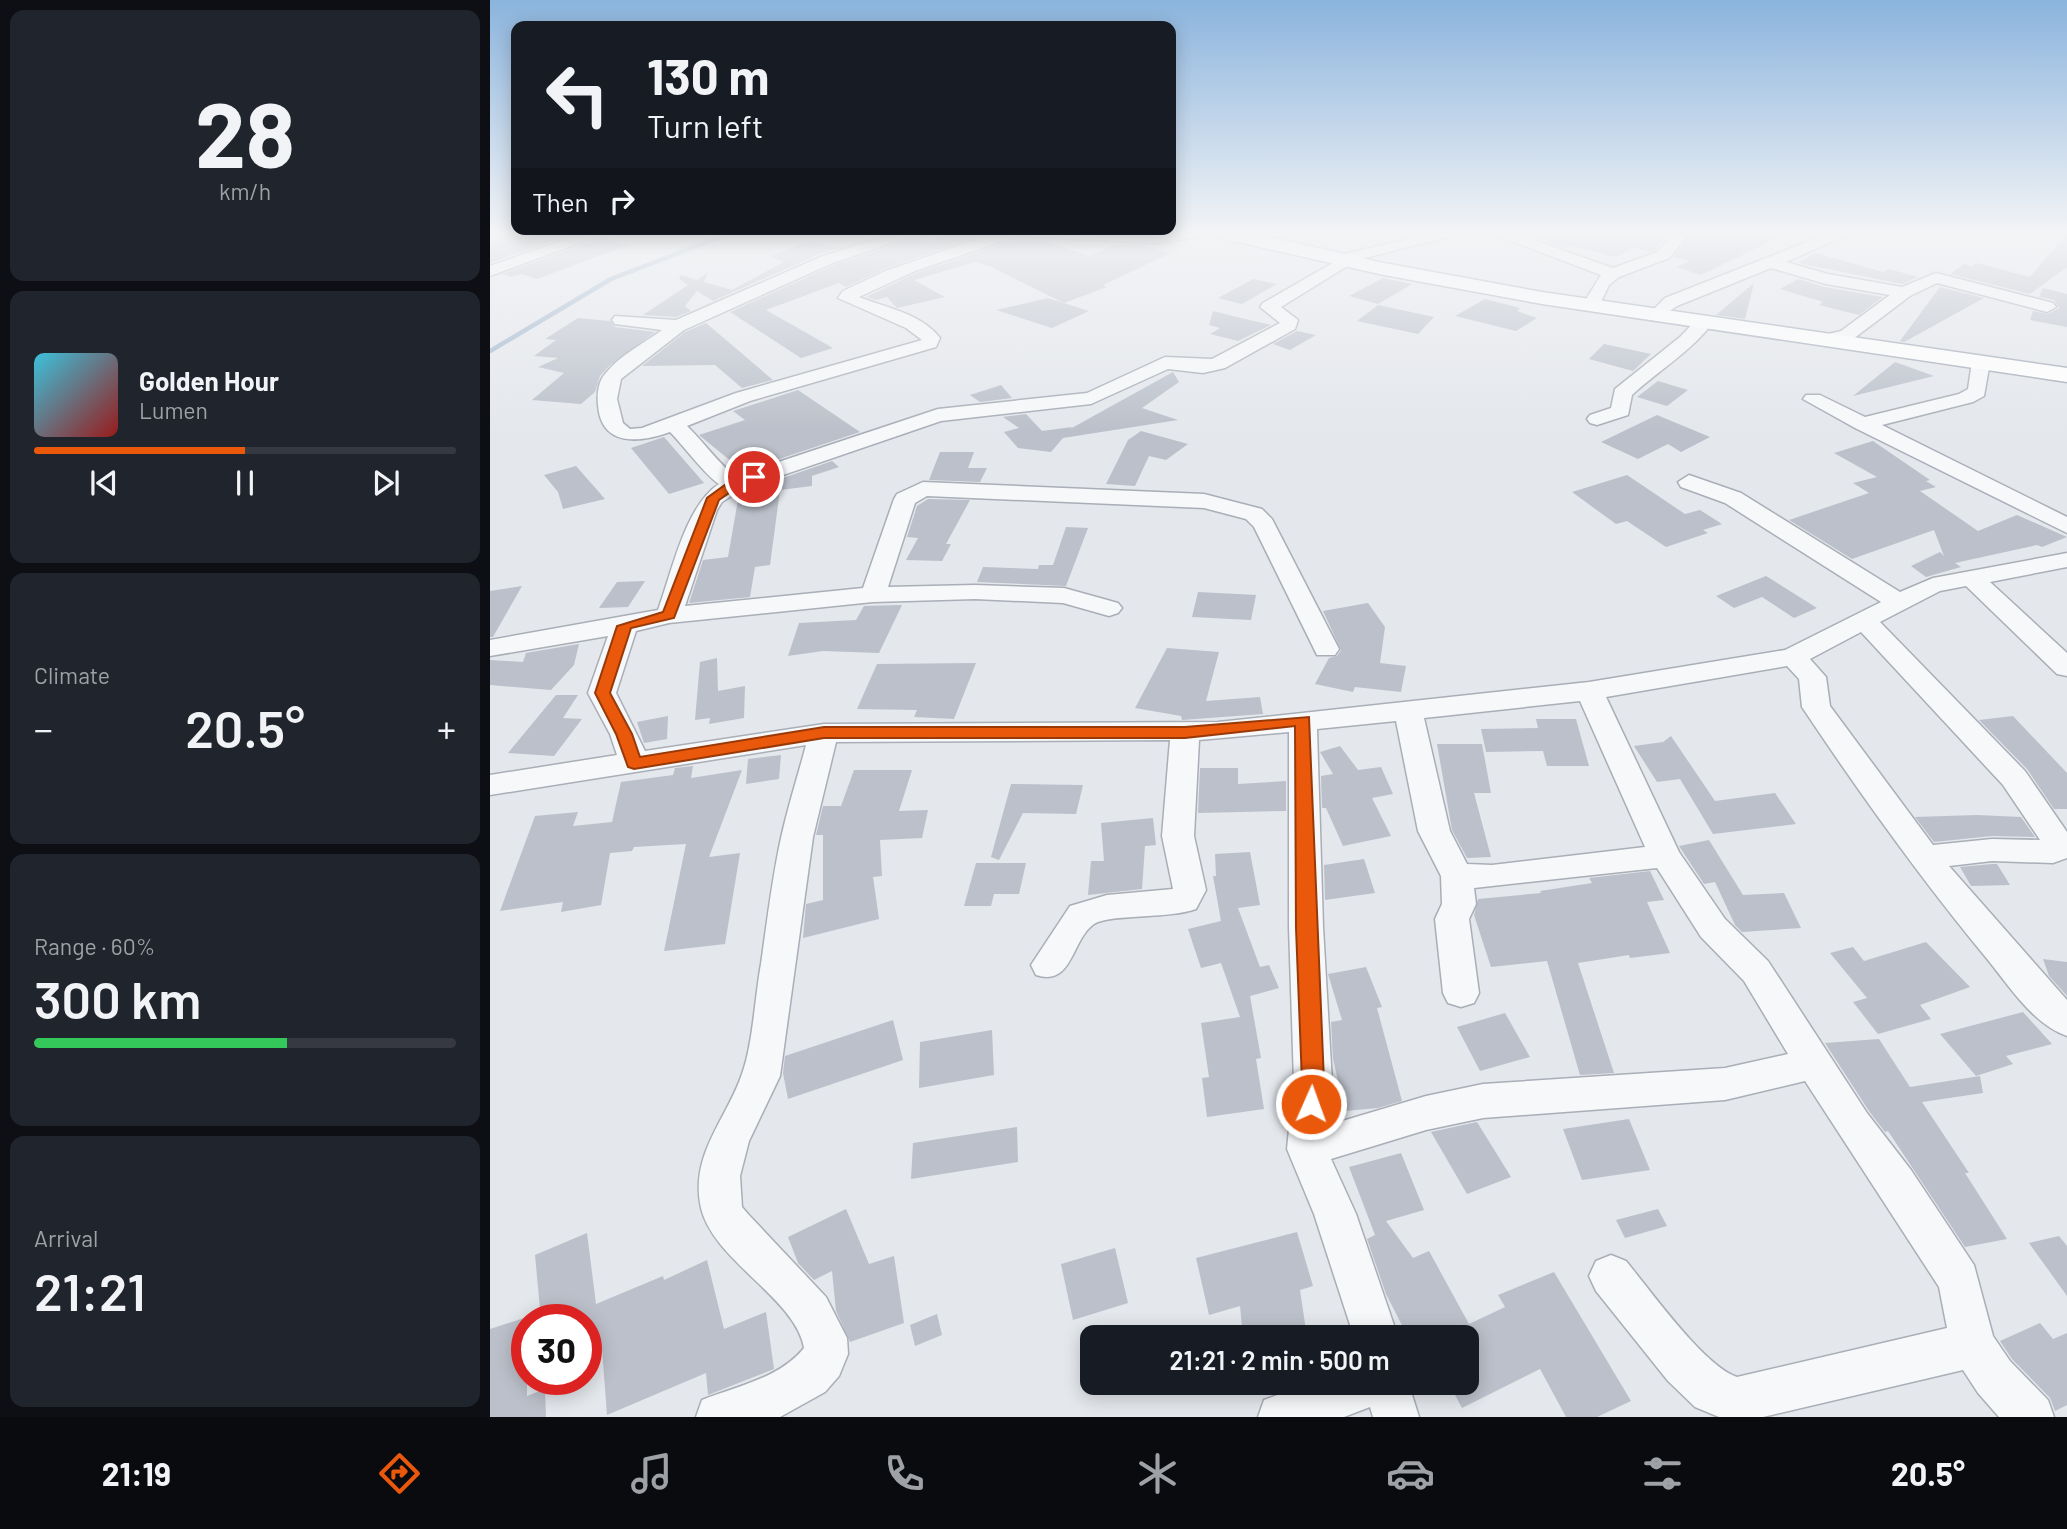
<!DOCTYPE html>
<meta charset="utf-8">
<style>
:root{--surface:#171b24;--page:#20242c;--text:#f1f3f6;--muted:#9ea1a6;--line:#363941;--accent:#ea580c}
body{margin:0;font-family:Barlow,sans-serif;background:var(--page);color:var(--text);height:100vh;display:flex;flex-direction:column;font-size:26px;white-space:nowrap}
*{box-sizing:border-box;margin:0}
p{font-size:23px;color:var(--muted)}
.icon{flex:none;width:38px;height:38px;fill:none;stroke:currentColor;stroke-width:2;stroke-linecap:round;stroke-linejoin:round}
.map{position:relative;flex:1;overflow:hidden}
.drawer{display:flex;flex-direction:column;gap:10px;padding:10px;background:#0d0f14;width:490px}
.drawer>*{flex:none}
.top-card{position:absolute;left:21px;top:21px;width:665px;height:214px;border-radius:14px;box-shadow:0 4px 18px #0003;background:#171b24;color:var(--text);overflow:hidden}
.speed{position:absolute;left:21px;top:1304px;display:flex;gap:14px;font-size:35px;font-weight:700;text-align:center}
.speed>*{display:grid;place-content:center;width:91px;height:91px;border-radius:50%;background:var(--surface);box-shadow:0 4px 18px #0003;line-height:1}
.speed .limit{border:10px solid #d22;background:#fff;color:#111}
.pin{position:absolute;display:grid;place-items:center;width:60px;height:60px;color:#fff;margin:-30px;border:4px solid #fff;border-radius:50%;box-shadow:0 2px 7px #0007}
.me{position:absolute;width:77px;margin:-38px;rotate:2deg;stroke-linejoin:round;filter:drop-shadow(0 0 5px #0008)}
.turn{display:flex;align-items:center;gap:24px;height:147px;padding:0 21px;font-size:32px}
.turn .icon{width:91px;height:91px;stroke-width:2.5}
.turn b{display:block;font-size:49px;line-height:60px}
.then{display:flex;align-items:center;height:66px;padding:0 21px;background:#0003;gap:14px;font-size:26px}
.big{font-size:52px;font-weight:600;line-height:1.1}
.drawer .tile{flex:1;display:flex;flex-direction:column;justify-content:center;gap:10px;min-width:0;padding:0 24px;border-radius:14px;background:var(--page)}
.drawer .dial{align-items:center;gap:0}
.dial b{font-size:91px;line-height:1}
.song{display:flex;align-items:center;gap:21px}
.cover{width:84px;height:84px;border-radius:10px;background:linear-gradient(135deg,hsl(190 70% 55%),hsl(0 70% 35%))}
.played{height:7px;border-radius:4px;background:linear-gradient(90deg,var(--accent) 50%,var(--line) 50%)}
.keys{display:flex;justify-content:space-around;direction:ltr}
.heat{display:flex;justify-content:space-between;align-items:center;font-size:38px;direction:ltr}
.charge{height:10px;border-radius:5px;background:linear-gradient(90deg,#34c759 60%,var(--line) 0)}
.trip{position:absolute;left:590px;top:1325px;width:399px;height:70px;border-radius:14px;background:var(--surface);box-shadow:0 4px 18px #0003;font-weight:600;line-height:70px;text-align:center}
.tab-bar{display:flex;height:112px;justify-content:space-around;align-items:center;background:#090b0e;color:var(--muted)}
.tab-bar .icon{width:49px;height:49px}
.tab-bar .on{color:var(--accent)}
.tab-bar b{font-size:32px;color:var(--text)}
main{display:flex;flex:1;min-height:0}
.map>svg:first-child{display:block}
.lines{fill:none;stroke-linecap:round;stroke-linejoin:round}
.stream{stroke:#9fb4cc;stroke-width:4.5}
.building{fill:#bbc0ca}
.minor-casing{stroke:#a9aeb7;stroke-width:3}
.major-casing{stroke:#a3abb8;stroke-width:3}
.minor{fill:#f7f8fa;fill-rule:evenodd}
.major{fill:#fff;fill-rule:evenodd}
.route{fill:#ea580c;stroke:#983908;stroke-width:2}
</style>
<main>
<section class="drawer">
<div class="tile dial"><b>28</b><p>km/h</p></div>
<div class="tile">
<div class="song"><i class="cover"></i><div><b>Golden Hour</b><p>Lumen</p></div></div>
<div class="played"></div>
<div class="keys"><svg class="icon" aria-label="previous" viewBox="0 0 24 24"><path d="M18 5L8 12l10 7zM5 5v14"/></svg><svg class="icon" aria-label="pause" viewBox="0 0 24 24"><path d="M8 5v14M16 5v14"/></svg><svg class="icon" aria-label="next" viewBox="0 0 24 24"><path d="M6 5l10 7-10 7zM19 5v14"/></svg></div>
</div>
<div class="tile"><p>Climate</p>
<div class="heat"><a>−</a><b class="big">20.5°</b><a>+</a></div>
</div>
<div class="tile"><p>Range · 60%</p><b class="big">300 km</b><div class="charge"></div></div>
<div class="tile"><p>Arrival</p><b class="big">21:21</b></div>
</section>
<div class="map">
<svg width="1577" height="1417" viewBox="0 0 1577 1417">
<rect width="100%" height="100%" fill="#e4e7ec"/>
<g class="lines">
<polyline class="stream" points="0,351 121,279 243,232"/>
</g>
<g class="building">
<polygon points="35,232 87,232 0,263 0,242"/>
<polygon points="458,232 499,232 392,270 356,287 349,283 276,310 343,348 311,358 240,312 346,264 425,238 440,242"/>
<polygon points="1030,232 1181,232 1165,250 1160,252 1143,248 1126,257 1082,246 1075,248"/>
<polygon points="1203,232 1300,232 1211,275 1186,267 1200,261 1183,257"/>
<polygon points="1577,233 1577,267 1540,294 1460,274 1474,264 1482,266 1487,263 1540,277"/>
<polygon points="114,237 138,245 47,279 31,274 21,277 12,274"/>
<polygon points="381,238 332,253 223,301 207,291 195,306 201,311 186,317 153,315 198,285 189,279 191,275 207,280 218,272 214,282 242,290 294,262 280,257 319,241 346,248"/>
<polygon points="528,239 553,240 600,256 626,244 651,245 681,253 613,285 617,287 574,303 499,266 485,262 424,280 455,297 407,308 397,297 386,300 376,297 426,273"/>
<polygon points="1326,253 1393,272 1399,269 1428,277 1412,284 1308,263"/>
<polygon points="893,278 922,284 888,304 859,296"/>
<polygon points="763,279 787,284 752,304 728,298"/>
<polygon points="1308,279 1335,287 1393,297 1369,315 1329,305 1333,302 1290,289"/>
<polygon points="1264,283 1255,319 1226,315"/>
<polygon points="1450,287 1494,298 1414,342 1410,341"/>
<polygon points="1553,288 1577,294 1577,327 1540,320 1543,311 1558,314 1569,308 1564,300 1549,297"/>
<polygon points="558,298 599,311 562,328 506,310"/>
<polygon points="995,299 1030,308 1027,311 1047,318 1026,331 965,316"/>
<polygon points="888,305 944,317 928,334 867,321"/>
<polygon points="723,311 747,317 781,325 748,341 720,334 730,328 719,325"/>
<polygon points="88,318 120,321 125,327 165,332 119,366 110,376 105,392 91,404 42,400 74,373 48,367 68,358 44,356 66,340 55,339"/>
<polygon points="216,323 283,380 252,388 225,365 152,366 195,332"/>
<polygon points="807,331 826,335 800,350 783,344"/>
<polygon points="1114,344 1161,354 1143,371 1099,359"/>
<polygon points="1405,362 1444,376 1363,396"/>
<polygon points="683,372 689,382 652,408 688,420 573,438 561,452 528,448 514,432 529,428 513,417 536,414 552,431 582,427 580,429"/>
<polygon points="1168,381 1198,390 1177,406 1147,397"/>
<polygon points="511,385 522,398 490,402 480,395"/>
<polygon points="308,390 370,432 253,471 209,435 255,420 243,411"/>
<polygon points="1167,415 1220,437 1191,452 1178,444 1148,459 1111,442"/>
<polygon points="651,431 698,444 676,460 659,456 645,486 616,484 638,440"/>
<polygon points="174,437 214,483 179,494 141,448"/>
<polygon points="1383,441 1440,480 1436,481 1446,487 1430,491 1488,531 1527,515 1577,537 1552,547 1547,545 1465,563 1471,567 1436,577 1421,566 1450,552 1454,556 1444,530 1362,559 1299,520 1379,493 1363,483 1387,477 1344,453"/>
<polygon points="450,452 484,452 478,468 497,468 490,482 439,480"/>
<polygon points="342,461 349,467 322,476 322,486 290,490 280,565 265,567 260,597 199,603 213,560 238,557 249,494 277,488 273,485"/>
<polygon points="86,466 115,499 73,509 68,492 54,475"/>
<polygon points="1137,475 1195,514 1210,510 1232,524 1213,530 1218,533 1176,547 1137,521 1126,524 1082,492"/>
<polygon points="438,499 480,500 456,544 461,544 452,561 416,560 428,538 417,537 427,506"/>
<polygon points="576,527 598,528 576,586 487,582 493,567 548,569 549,565 563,565"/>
<polygon points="1276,576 1281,579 1327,608 1304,618 1272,597 1244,608 1226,596"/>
<polygon points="155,581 138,607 109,608 127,582"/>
<polygon points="32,586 3,637 0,637 0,591"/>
<polygon points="708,592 766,595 761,620 702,617"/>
<polygon points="878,603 895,627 890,663 916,666 911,692 865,687 863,692 825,684 839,658 847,656 851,650 833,611"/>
<polygon points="412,605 389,653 333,651 298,656 309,623 366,620 374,606"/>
<polygon points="89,644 84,665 61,690 0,685 0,660 33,662 36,653"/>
<polygon points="677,648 729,652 716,701 770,697 773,714 692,720 691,716 645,708"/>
<polygon points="227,658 228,691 255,686 254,718 219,724 220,718 205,720 210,662"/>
<polygon points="486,663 464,719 424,717 427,710 367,709 387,664"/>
<polygon points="66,695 88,695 73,718 92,719 64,756 18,753"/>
<polygon points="178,716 177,739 154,743 147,722"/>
<polygon points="1523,716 1577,773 1577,809 1564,809 1537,769 1489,720"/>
<polygon points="1046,719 1086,719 1099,766 1057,766 1053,751 996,752 991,729 1048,728"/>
<polygon points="1181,736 1225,801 1285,793 1306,824 1223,834 1190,779 1167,782 1144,746 1173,742"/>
<polygon points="947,744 992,744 1001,793 984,793 1001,857 977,858 962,830"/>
<polygon points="850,746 868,770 891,767 903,794 882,798 901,836 853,846 836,808 832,808 831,776 843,774 830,752"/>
<polygon points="291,755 289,779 256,784 258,759"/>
<polygon points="203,766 201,778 252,770 219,857 250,853 235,944 174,951 196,844 144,847 142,851 120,853 111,905 71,912 73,902 10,911 45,816 88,812 83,826 122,822 131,782 183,775 185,768"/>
<polygon points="710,768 748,768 748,784 796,781 796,811 708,813"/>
<polygon points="364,770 422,770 409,811 438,810 432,838 390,840 392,876 383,877 389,919 313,938 316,904 333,900 333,835 326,835 333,806 351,806"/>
<polygon points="521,784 593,785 586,814 533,813 509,860 501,857"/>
<polygon points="1487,815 1531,817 1545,837 1502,836 1444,842 1425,817"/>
<polygon points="663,818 666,845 655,846 652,889 598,895 601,861 614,861 611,823"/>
<polygon points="1219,840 1253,895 1294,893 1311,928 1252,932 1245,925 1225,882 1214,884 1189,846"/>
<polygon points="760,852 770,905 748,908 770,967 779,965 789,988 760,996 771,1058 766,1059 774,1109 717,1117 712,1078 719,1077 711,1023 750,1017 731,963 711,968 698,929 731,921 723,876 726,876 725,854"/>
<polygon points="874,859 885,893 835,900 834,865"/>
<polygon points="486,863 536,863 529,894 504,894 501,906 474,906"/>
<polygon points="1502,864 1507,864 1520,885 1481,886 1470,867"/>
<polygon points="1160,871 1174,900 1157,902 1180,953 1140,958 1139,955 1088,963 1124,1073 1090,1075 1057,961 1001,967 984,915 988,899 1051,893 1050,891 1102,883 1099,878"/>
<polygon points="1436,942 1480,987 1430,1005 1441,1019 1388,1034 1363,1002 1377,998 1340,953 1363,947 1374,961"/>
<polygon points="1553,959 1577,962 1577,996 1559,976"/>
<polygon points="876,967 892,1007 887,1008 912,1101 888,1108 855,1111 843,1059 841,1022 852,1020 838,974"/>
<polygon points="1533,1012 1562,1044 1516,1056 1523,1064 1486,1076 1450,1034"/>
<polygon points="1015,1013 1040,1057 990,1071 967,1027"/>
<polygon points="403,1020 413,1060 298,1099 293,1073 295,1056"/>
<polygon points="502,1030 504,1075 429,1088 430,1042"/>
<polygon points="1389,1039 1420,1087 1490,1076 1493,1093 1432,1102 1479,1173 1475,1173 1517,1239 1475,1247 1398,1131 1395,1132 1379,1111 1335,1043"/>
<polygon points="1139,1119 1160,1170 1092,1180 1073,1129"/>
<polygon points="987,1122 1021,1177 977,1194 941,1132"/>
<polygon points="527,1127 528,1162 421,1179 423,1143"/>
<polygon points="911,1153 934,1210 896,1221 923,1258 939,1251 979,1324 1015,1307 1008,1295 1064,1272 1141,1401 1107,1417 1076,1417 1050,1369 972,1408 958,1382 976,1382 976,1337 918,1337 896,1294 877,1239 885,1235 859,1167"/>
<polygon points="356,1209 379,1264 404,1256 414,1323 360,1342 346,1311 342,1271 324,1280 308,1263 298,1237"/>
<polygon points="1168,1209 1177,1226 1135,1238 1126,1220"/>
<polygon points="807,1232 823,1286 810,1290 817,1337 753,1337 750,1306 719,1315 706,1258"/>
<polygon points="97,1233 106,1304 173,1276 174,1280 217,1260 234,1329 276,1312 284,1369 218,1395 216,1373 117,1415 112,1349 96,1355 96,1320 51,1320 45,1255"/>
<polygon points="1569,1236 1577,1246 1577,1296 1539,1243"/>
<polygon points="625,1248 638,1303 583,1320 571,1264"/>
<polygon points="447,1314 452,1335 425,1346 420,1325"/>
<polygon points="37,1317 37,1396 55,1389 56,1417 0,1417 0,1329"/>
<polygon points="1550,1323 1563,1339 1577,1333 1577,1405 1565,1411 1560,1398 1522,1359 1510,1341"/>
</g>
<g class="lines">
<g class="minor-casing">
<g id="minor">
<polygon points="96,232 119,232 0,276 0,266"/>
<path d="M 410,232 L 435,232 L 345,262 L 194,330 L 131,379 L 127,399 L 133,423 L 140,429 L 152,428 L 246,393 L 432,340 L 416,328 L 348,298 L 353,291 L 393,272 L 508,232 L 717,232 L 710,237 L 664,243 L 528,236 L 425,271 L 369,297 C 396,308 431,313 450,338 L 446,347 L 260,401 L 197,426 C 213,441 229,465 246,476 L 448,409 L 597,393 L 675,357 L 722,359 L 790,323 L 770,307 L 773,303 L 846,261 L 846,256 L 948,232 L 977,232 L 867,260 L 791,307 L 808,320 L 805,329 L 735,368 L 713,373 L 678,369 L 601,404 L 451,421 L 252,489 L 232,502 L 227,510 L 195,606 L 373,588 L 404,499 L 407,494 L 433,482 L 714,494 L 772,509 L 782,519 L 849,649 L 845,655 L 827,655 L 764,527 L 756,519 L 714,508 L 437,496 L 425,503 L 398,587 L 485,585 L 574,588 L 628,603 L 632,608 L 628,613 L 619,616 L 573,603 L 485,599 L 383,602 L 179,623 L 146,631 L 126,693 L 155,751 L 334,724 L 728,722 L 1099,682 L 1295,650 L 1391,602 L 1235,503 L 1191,487 L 1188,482 L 1199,475 L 1251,493 L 1410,592 L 1443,578 L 1577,553 L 1577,567 L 1500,582 L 1577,653 L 1577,676 L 1567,674 L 1476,586 L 1450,591 L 1390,622 L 1535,771 L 1577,832 L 1577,858 L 1563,863 L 1502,861 L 1459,866 L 1577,1000 L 1577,1036 C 1543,1024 1520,987 1498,960 C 1431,879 1370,794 1312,707 L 1309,679 L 1297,666 L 1116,697 L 1189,852 L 1235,919 L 1278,961 L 1377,1113 L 1421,1170 L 1484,1265 L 1503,1336 L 1520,1361 L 1558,1400 L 1564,1417 L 1509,1417 L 1488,1393 L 1473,1370 L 1273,1417 L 1229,1417 L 1205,1407 L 1178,1381 L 1106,1291 L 1099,1276 L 1106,1261 L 1121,1255 L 1136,1261 C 1161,1291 1213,1365 1247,1377 L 1457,1328 L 1449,1287 L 1315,1081 L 1235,1100 L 993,1118 L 936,1130 L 841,1159 L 866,1214 L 908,1337 L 864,1337 L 824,1214 L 797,1149 L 804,1082 L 799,927 L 799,732 L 709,740 L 704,836 L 716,890 L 706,909 C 679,919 619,914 604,924 C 581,940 583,987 546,975 L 541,965 L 580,906 L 617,895 L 683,889 L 672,836 L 680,740 L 346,742 L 323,837 L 290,1076 L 259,1141 L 250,1176 L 252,1207 L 258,1214 L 336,1297 L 357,1338 L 358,1354 L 349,1376 L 335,1392 L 290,1417 L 206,1417 L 212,1400 C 247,1386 290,1378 314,1348 C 306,1299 223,1260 211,1208 C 199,1155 237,1119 252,1074 C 263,1044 265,996 271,964 C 277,922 282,879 291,838 C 298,806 308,776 316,745 L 0,795 L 0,775 L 127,755 L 120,734 L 98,693 L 118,636 L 0,656 L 0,640 L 168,610 C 182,572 195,506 229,484 C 214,474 194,446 180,432 C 149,443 111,447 108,405 C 107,395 108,382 115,374 C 129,356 154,343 172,330 L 125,324 L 122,320 L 125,316 L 186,320 L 333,256 ZM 1371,632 L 1513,785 L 1550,840 L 1502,839 L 1443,845 L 1340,706 L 1336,677 L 1320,659 ZM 1090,701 L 1155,847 L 1002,865 L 977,864 L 960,831 L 934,718 ZM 906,721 L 928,831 L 951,876 L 952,904 L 945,919 L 953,993 L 958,1003 L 971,1007 L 984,1003 L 989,993 L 979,919 L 986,904 L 984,888 L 1167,868 L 1211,937 L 1254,981 L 1298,1054 L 1235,1068 L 993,1084 L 936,1096 L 839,1125 L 842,1082 L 833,927 L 827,729 Z"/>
<polygon points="998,232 1021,232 1123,268 1167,252 1185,232 1201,232 1179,258 1129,277 1119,285 1108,308 1102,309 1093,304 1111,275"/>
<polygon points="1342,232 1364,232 1296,262 1338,274 1412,287 1446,273 1563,303 1566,307 1557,312 1447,283 1420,296 1363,339 1340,344 1331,339 1334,335 1351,331 1400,295 1336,284 1281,268 1187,306 1168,319 1159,314 1175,298"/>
<path d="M 1215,316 L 1221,317 L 1224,321 C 1202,351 1169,370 1142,395 L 1138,415 L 1107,425 L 1100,423 L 1097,419 L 1100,415 L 1121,408 L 1125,389 L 1190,337 L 1209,317 Z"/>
<polygon points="1491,356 1500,362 1494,396 1483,402 1392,425 1577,517 1577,533 1365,428 1313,399 1316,395 1330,395 1375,417 1469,394 1478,389 1482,362"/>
<polygon points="822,1382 918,1382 929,1417 883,1417 880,1407 854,1417 768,1417 774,1400"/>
</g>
</g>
<g class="major-casing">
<polygon id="major" points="721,232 758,232 894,263 1052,292 1577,368 1577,382 1052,304 894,275 730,238"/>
</g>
<use href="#minor" class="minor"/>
<use href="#major" class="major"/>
</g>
<linearGradient id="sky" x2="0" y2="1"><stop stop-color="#8bb4dd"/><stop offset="0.54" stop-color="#f3f4f6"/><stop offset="1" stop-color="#f3f4f6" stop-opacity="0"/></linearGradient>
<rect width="1577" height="431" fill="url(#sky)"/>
<polygon class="route" points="264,473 270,477 268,480 248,487 229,500 184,618 141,628 120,693 142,734 150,757 334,727 695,727 819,717 834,1082 829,1111 821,1113 813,1111 810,1104 812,1082 806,928 805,726 695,738 334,738 144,769 138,767 126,734 105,693 127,626 173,612 217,498 239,482"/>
</svg>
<div class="speed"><div class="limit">30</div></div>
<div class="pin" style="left:264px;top:477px;background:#d93025"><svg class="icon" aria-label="arrive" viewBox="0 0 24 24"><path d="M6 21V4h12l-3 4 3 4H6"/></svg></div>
<svg class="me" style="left:821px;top:1104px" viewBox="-20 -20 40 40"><circle r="17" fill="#ea580c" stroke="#fff" stroke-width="3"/><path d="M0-11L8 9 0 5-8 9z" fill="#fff"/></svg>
<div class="trip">21:21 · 2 min · 500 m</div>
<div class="top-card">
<div class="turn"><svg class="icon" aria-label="left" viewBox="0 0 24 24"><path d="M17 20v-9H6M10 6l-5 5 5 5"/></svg><div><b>130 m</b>Turn left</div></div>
<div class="then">Then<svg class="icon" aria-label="right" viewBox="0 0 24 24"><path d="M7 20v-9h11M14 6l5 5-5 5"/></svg></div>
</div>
</div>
</main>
<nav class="tab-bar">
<b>21:19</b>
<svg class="icon on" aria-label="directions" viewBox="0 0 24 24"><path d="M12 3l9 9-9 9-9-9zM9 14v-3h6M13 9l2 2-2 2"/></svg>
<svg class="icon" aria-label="music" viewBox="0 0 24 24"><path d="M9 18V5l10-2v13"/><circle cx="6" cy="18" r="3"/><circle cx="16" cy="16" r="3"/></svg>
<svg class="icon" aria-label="phone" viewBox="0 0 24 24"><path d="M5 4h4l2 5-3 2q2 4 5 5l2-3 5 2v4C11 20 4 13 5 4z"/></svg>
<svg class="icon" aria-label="climate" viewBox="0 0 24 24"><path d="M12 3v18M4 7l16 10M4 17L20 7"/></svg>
<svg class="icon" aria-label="car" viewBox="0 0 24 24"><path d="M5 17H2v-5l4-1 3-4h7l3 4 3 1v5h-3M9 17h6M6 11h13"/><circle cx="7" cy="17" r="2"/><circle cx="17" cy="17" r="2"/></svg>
<svg class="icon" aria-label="filters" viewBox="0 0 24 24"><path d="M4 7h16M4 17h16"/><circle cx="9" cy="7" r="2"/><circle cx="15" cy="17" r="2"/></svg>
<b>20.5°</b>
</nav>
